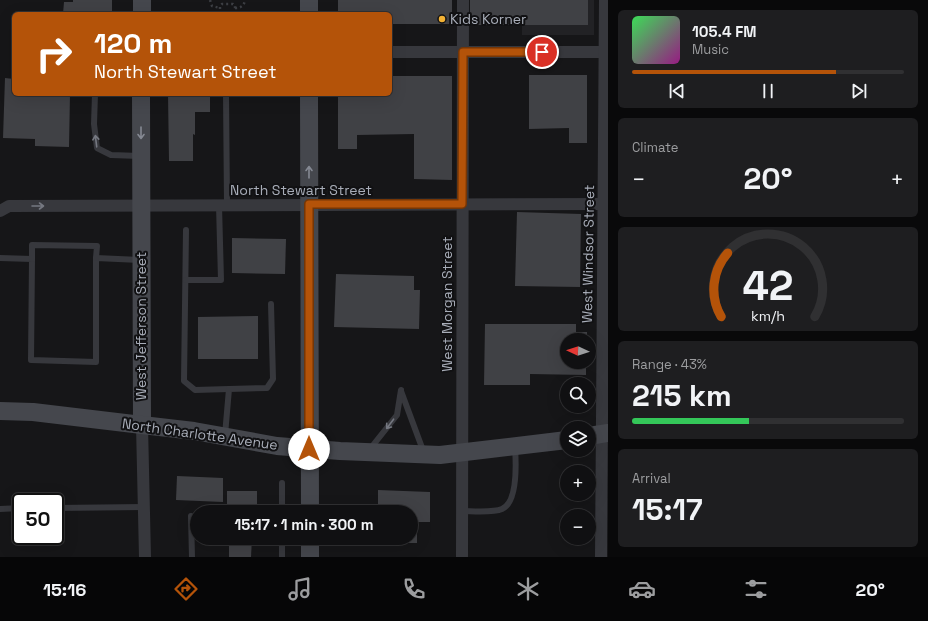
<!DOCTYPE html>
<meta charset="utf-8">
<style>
:root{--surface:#101012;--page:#1e1e20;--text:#f1f3f6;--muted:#9c9d9f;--line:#303032;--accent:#b45309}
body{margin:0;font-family:"Space Grotesk",sans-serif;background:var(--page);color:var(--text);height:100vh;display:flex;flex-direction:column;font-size:15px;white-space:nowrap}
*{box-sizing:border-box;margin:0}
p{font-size:13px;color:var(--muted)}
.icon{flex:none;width:22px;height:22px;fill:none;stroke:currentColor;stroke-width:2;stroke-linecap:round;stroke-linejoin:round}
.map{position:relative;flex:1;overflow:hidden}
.details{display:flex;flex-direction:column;gap:10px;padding:10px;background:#09090a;width:320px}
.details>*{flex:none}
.hud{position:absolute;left:12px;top:12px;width:380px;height:84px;border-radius:6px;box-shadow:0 4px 16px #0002,0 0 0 1px var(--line);background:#b45309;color:#fff;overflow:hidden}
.needle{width:26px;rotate:273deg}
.tools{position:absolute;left:560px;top:333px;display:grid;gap:8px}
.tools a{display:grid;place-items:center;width:36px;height:36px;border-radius:50%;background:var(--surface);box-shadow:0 4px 16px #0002,0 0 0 1px var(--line);font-size:20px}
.speed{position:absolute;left:12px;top:493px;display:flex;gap:8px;font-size:20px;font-weight:700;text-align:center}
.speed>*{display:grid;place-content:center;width:52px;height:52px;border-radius:50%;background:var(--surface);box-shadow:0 4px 16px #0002,0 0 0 1px var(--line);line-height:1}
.speed .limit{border:2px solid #111;border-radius:6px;background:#fff;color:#111}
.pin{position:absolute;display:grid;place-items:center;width:34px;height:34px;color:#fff;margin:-17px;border:2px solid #fff;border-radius:50%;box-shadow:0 1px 4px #0007}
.me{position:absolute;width:44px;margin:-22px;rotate:0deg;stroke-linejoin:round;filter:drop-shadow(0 0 3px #0008)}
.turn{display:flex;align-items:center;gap:14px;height:84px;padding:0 16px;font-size:18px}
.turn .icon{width:52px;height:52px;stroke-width:2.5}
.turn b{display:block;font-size:28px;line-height:34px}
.big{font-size:30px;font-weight:800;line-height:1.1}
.details .tile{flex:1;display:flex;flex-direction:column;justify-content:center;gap:6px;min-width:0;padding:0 14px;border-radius:6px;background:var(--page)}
.details .dial{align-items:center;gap:0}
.dial svg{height:104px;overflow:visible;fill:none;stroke:var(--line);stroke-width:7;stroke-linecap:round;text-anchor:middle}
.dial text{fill:var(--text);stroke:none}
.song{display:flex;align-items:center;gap:12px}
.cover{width:48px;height:48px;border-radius:6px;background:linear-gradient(135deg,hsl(130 70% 55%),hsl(310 70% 35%))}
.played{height:4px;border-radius:2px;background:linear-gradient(90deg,var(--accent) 75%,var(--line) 75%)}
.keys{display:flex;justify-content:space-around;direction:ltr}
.heat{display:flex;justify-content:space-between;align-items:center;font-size:22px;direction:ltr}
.charge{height:6px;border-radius:3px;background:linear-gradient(90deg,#34c759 43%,var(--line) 0)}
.trip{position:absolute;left:190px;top:505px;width:228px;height:40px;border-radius:20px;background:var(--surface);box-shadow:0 4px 16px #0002,0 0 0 1px var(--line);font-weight:800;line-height:40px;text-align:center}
.tab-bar{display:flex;height:64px;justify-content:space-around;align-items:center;background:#060607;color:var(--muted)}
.tab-bar .icon{width:28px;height:28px}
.tab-bar .current{color:var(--accent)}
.tab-bar b{font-size:18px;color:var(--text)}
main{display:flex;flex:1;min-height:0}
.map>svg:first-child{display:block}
.built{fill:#222225}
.building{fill:#404145}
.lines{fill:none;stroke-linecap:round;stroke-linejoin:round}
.path{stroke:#3d3f44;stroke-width:2.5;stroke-dasharray:2 3;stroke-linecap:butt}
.lane{stroke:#37383d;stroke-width:6}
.street{stroke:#37383d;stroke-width:12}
.secondary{stroke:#45474d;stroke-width:18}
.oneway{stroke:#858993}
.oneway2{stroke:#757881}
.route-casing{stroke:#753606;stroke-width:10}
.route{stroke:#b45309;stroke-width:7}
.poi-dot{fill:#f2b134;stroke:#111113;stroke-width:1.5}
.labels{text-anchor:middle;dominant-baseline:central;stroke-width:4;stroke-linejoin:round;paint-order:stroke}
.poi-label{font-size:14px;fill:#a8adb8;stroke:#111113;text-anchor:start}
.street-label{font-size:14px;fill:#a8adb8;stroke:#111113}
</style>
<main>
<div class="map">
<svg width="608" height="557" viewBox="0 0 608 557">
<rect width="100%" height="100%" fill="#161618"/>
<rect class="built" x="522" y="0" width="72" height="35"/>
<g class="building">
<polygon points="73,0 112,0 112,14 63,14 64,2 73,2"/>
<polygon points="338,0 452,0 452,24 390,24 390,14 338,14"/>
<rect x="470" y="0" width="118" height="25"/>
<polygon points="529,75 587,75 587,143 569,143 569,128 529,129"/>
<polygon points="390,76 452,76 452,180 414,179 414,134 357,135 357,149 338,149 338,94 390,94"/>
<polygon points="5,78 14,79 14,94 70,94 69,147 35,146 35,139 3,138"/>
<polygon points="168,94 210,94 210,112 195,112 195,135 193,134 193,161 169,161"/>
<polygon points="517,212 581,214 580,287 515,286"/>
<polygon points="232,238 286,239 285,274 232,273"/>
<polygon points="336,274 414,276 414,290 420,290 419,329 334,327"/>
<polygon points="258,316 258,359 198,359 198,317"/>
<polygon points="485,324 576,324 576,332 587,332 587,340 567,340 567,362 586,362 586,375 530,374 530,385 484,385"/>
<polygon points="177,476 223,478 223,502 176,500"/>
<polygon points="378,490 430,492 430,522 417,522 417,543 399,543 400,538 411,538 411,512 378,512"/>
<rect x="227" y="491" width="30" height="21"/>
<polygon points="229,538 252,538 251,557 229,557"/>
</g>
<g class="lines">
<g class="path">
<polyline points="210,0 212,6 220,8"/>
<path d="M 235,8 C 241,8 244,6 245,0"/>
<polyline points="220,14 220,6 222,4 233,4 235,6 235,14"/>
</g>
<g class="lane">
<polyline points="95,94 94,124 97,148 111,155 140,156"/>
<polyline points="226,94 227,205"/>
<polyline points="186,230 184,381 195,390 229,389"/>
<polyline points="0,258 32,259 31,360 96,362 96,258 140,260"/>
<polyline points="32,259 32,245 97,246 96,258"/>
<polyline points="186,280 221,280 219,205"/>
<polyline points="401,391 424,453"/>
<polyline points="225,435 229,389 267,388 273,379 271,304"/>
<polyline points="370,449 397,415 401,390"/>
<polyline points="55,508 144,507"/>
<polyline points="0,509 21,508"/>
<path d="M 462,511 C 472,511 493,513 502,509 C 518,502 516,462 515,447"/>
<polyline points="282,512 282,483"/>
<polyline points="191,516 192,557"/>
<polyline points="282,557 282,538"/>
</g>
<g class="street">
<polyline points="390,52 608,52"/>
<polyline points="0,211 9,206 608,204"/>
<polyline points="142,425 145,557"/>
<polyline points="462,557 463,0"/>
<polyline points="601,557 605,0"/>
</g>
<g class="secondary">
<polyline points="142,14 142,0"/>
<polyline points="309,14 309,0"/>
<polyline points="141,94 142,425"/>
<polyline points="309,94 310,512"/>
<polyline points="0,411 33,412 142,425 194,431 277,446 340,451 440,455 567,440"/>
<polyline points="589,436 608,433"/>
<polyline points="310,538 310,557"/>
</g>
</g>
<defs><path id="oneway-shaft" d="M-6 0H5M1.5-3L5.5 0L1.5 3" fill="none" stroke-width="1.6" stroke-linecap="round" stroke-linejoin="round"/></defs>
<g class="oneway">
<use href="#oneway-shaft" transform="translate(141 133) rotate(90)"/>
<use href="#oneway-shaft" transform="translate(309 172) rotate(-90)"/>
</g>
<g class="oneway2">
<use href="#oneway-shaft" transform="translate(96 141) rotate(-97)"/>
<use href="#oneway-shaft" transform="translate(38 206)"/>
<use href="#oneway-shaft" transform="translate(390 424) rotate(127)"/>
</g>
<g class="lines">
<g class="route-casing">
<polyline id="route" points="309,449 309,204 462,204 463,52 542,52"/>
</g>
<use href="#route" class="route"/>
</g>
<circle class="poi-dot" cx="442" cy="19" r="4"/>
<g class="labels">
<g class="poi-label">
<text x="450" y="19">Kids Korner</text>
</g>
<g class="street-label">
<text x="301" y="190">North Stewart Street</text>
<text transform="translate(588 254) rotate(-89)">West Windsor Street</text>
<text transform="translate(447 304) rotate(-90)">West Morgan Street</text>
<text transform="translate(141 326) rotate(-90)">West Jefferson Street</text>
<text transform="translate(200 434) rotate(8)">North Charlotte Avenue</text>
</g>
</g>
</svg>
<div class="tools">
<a><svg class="needle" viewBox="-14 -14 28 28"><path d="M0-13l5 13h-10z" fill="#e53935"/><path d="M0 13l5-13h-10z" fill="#9c9d9f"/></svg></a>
<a><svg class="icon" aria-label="search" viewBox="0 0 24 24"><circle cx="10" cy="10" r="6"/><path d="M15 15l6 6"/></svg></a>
<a><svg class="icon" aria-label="layers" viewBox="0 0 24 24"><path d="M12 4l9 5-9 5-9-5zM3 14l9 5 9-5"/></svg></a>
<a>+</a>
<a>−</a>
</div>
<div class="speed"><div class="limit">50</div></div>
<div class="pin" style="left:542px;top:52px;background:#d93025"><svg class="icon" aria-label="arrive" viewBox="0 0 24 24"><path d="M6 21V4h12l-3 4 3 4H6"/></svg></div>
<svg class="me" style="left:309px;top:449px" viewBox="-20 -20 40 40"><circle r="19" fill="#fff"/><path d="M0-13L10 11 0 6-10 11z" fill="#b45309"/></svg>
<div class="trip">15:17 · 1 min · 300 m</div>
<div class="hud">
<div class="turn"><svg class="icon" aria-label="right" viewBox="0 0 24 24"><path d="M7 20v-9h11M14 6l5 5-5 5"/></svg><div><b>120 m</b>North Stewart Street</div></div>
</div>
</div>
<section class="details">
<div class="tile">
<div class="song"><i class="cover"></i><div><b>105.4 FM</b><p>Music</p></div></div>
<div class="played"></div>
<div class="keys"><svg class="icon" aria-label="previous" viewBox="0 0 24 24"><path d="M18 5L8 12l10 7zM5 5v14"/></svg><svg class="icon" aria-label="pause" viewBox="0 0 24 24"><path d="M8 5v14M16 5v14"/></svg><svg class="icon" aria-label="next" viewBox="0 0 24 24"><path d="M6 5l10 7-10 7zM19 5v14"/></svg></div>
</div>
<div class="tile"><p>Climate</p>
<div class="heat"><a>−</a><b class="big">20°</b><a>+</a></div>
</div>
<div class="tile dial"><svg viewBox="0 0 100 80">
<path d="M14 69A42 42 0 1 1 86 69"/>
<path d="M14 69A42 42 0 0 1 19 20" stroke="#b45309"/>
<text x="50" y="56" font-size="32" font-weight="700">42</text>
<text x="50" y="72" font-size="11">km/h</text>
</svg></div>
<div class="tile"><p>Range · 43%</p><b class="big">215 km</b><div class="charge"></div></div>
<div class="tile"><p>Arrival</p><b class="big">15:17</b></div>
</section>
</main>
<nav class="tab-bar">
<b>15:16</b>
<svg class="icon current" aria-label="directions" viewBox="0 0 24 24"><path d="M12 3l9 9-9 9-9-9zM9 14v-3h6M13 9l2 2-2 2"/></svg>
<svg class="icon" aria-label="music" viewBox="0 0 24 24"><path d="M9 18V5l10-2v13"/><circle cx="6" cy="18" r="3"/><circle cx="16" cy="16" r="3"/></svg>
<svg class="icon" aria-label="phone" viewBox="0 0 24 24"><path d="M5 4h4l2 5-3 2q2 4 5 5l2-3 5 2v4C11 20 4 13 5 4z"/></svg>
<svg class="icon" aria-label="climate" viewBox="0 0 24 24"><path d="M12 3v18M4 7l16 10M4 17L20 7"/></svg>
<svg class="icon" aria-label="car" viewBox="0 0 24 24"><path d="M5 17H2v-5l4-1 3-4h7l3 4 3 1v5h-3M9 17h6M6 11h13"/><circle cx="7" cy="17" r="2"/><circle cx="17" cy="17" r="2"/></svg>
<svg class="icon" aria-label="filters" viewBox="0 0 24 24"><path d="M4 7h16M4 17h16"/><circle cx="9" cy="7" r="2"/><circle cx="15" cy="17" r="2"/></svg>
<b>20°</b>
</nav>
